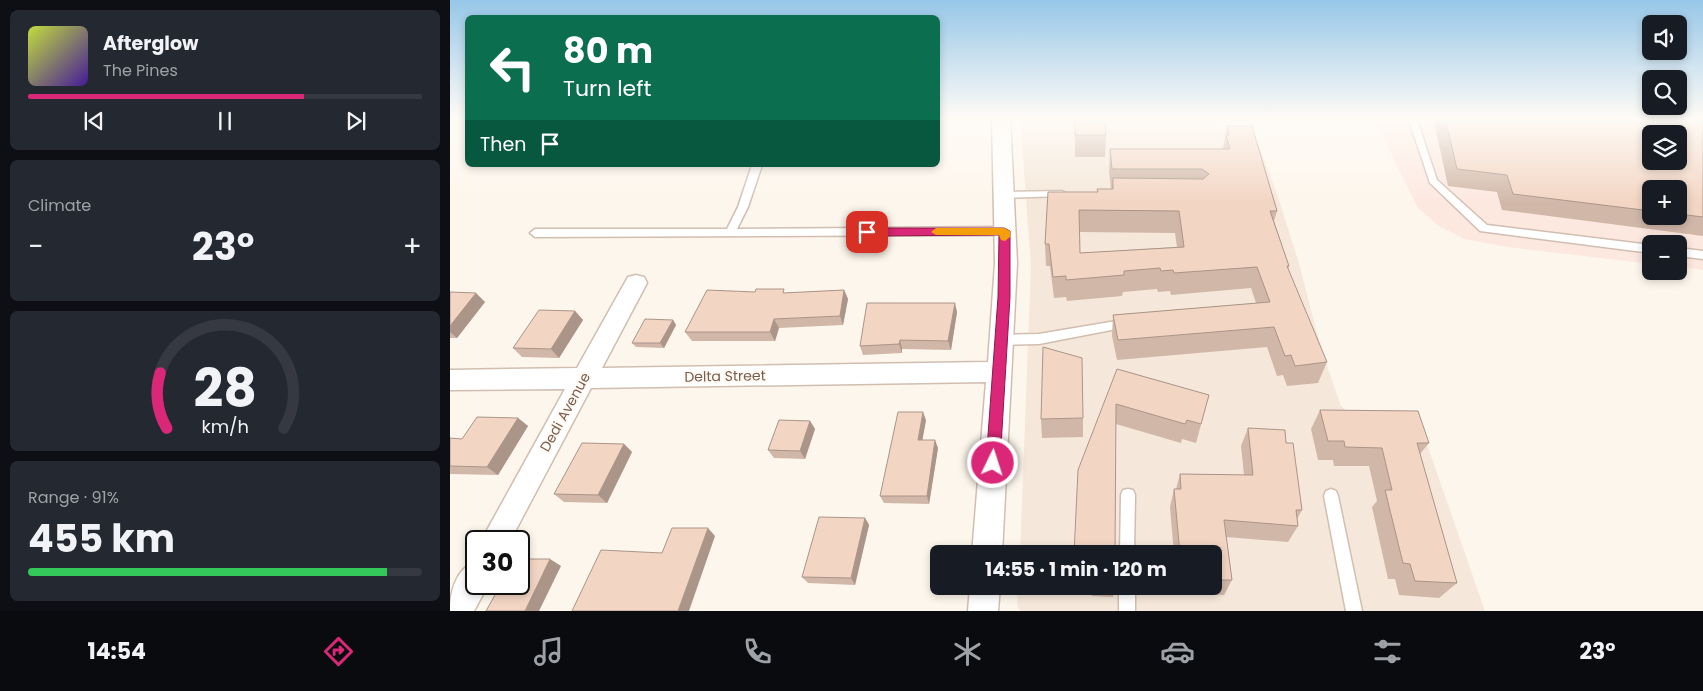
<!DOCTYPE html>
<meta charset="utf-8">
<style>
:root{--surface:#171b24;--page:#242831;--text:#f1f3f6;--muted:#9ea1a6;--line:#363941;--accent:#db2777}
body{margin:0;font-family:Poppins,sans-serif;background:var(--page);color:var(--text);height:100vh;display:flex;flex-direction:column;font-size:19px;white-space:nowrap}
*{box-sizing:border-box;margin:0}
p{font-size:16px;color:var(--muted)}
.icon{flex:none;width:28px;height:28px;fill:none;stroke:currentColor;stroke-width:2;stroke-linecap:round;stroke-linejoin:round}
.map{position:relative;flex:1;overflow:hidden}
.details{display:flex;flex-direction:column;gap:10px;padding:10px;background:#0d0f14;width:450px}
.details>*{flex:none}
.guide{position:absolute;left:15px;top:15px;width:475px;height:152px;border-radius:8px;box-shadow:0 2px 8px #0003;background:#0b6e4f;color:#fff;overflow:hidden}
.fabs{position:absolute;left:1192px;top:15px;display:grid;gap:10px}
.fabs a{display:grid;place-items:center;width:45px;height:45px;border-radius:8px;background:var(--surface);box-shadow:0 2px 8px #0003;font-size:25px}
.speed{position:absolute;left:15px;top:530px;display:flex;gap:10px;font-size:25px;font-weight:700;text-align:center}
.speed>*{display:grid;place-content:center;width:65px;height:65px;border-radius:50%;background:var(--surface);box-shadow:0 2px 8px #0003;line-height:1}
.speed .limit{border:2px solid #111;border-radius:8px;background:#fff;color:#111}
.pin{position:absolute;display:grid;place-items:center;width:42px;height:42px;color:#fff;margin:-21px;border-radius:10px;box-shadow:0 2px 8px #0006}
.me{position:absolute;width:55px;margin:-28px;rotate:4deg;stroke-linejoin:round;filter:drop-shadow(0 0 4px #0008)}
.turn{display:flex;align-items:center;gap:18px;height:105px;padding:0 15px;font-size:22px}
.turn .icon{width:65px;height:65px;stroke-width:2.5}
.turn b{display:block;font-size:35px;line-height:42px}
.then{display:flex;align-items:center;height:48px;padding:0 15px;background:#0003;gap:10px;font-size:19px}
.big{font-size:38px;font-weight:700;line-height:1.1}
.details .tile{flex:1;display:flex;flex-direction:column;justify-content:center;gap:8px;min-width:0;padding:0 18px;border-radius:8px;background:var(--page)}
.details .dial{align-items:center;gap:0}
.dial svg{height:130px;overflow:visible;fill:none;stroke:var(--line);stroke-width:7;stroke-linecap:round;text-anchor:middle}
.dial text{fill:var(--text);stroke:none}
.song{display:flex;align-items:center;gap:15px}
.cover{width:60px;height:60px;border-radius:8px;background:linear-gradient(135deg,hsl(70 70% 55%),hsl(260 70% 35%))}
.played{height:5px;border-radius:2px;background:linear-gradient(90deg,var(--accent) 70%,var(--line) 70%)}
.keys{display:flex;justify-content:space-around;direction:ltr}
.heat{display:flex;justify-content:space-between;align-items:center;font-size:28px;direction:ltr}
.charge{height:8px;border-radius:4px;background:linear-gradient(90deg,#34c759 91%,var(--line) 0)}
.trip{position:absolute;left:480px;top:545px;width:292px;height:50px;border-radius:8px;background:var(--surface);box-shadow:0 2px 8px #0003;font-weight:700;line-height:50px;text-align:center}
.tab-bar{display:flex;height:80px;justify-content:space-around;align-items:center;background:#090b0e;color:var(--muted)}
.tab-bar .icon{width:35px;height:35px}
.tab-bar .on{color:var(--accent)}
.tab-bar b{font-size:22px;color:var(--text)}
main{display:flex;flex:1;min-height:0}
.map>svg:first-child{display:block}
.residential{fill:#f5e8da}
.commercial{fill:#fde8e0;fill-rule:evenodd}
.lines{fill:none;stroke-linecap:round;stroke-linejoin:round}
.lane-casing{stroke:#d1beb0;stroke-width:3}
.street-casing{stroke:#d1beb0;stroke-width:3}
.lane{fill:#fff;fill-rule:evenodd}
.street{fill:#fff;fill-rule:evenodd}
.wall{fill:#d1b7a8;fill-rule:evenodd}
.shaded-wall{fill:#aa9588}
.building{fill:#f3d5c3;stroke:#aa9588;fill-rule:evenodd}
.route{fill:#db2777;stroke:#8e194d}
.slow{fill:#f59e0b}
.labels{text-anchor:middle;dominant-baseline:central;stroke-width:4;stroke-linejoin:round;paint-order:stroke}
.street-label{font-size:14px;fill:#7a5c4d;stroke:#fffaf3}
</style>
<main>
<section class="details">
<div class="tile">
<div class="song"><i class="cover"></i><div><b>Afterglow</b><p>The Pines</p></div></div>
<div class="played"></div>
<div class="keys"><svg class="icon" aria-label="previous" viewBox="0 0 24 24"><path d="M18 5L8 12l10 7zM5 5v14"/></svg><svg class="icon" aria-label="pause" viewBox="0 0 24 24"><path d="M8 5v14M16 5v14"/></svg><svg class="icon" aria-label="next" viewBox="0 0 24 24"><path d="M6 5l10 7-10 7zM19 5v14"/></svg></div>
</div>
<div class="tile"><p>Climate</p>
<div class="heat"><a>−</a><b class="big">23°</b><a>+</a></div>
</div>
<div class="tile dial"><svg viewBox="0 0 100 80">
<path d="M14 69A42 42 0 1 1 86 69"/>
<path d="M14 69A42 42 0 0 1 10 35" stroke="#db2777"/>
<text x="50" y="56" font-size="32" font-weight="700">28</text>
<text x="50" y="72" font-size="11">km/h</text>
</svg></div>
<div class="tile"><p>Range · 91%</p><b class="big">455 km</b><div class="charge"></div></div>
</section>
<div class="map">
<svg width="1253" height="611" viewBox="0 0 1253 611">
<rect width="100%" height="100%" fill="#fdf6ec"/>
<polygon class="residential" points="570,117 760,117 765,124 790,133 809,146 827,194 849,263 871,349 891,406 901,414 971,427 1035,611 570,611 567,605 568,586 764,586 764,554 570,554 581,266"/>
<path class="commercial" d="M 914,117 L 1253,117 L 1253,270 L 1229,267 L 1229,244 L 1201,244 L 1201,264 L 1057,247 L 1015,239 L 989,226 L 968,208 L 929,129 L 921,121 ZM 1201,134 L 1229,134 L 1229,161 L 1201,161 ZM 1201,189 L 1229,189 L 1229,216 L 1201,216 Z"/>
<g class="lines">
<g class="lane-casing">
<g id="lane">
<polygon points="958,117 966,117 987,180 1037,225 1201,245 1201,253 1030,231 980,183"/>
<polygon points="302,165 312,165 298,207 287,229 555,227 560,231 555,235 85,237 80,233 85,229 277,229 288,207"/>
<polygon points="612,191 617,194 615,196 554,198 549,195 554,192"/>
<polygon points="1229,248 1253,251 1253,259 1229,256"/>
<polygon points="678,319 682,320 684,323 682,326 589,344 551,345 547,343 545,340 547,337 551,335 589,334"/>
<polygon points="678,489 683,490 685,495 684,554 670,554 671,495 673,490"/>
<polygon points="881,489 886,491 888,496 912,611 896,611 874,496 876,491"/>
<rect x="669" y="586" width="16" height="25"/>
</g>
</g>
<g class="street-casing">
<g id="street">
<polygon points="542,117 560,117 567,263 552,554 522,554 536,382 141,388 60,541 31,541 115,389 0,390 0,370 127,368 178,277 186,275 194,277 197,283 152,368 538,362 545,263"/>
<path d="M 26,561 L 26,584 L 38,584 L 37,587 L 24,611 L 0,611 C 0,591 6,569 26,561 Z"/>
<polygon points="520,586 550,586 548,611 518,611"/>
</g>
</g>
<use href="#lane" class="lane"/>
<use href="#street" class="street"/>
</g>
<g class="wall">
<polygon points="625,117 656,135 655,157 625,157"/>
<path d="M 983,117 L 1253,117 L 1253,236 L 1052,210 L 1047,192 L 998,186 ZM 1201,189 L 1229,189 L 1229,216 L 1201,216 Z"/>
<path d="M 777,126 L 827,211 L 824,221 L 839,266 L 838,269 L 877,362 L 868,383 L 837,386 L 833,375 L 827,376 L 817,347 L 667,360 L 662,336 L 663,315 L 806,303 L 801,288 L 721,295 L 720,291 L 708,292 L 707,289 L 673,292 L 672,296 L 617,301 L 616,297 L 604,298 L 600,266 L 596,266 L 595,244 L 647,192 L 661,189 L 659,171 L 660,149 L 773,149 ZM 630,232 L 725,233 L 727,247 L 630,253 Z"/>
<polygon points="394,290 398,299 393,325 329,328 325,341 242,341 235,332 336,293"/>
<polygon points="0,292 35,302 7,338 0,338"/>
<polygon points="125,311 133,320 109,358 72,357 63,348"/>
<polygon points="507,312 501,350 452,349 452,353 413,355 410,346"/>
<polygon points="223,320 226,325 214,348 186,347 182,343"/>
<polygon points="667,369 759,395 746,443 732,439 731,443 666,424 624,554"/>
<polygon points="870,410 979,443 970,454 1007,583 989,598 949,595 945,579 938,579 922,507 927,501 919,466 884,466 883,460 868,460 861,429"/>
<polygon points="68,418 78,426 48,475 0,474 0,438 12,439"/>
<polygon points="633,418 633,437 592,438 591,419"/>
<polygon points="476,420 472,440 488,448 479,504 434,503 430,496"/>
<polygon points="360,421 365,429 355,459 324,458 318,450"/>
<polygon points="798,428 836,443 852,510 847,519 848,526 838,542 776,537 782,580 774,595 735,594 734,586 764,586 764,554 724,554 720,507 724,489 726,489 730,474 794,475 791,446"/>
<polygon points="174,444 182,452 157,503 114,502 104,494"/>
<polygon points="415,518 419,525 405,585 358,583 352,577"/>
<polygon points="623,586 664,586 663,597 642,596 642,588 623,587"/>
</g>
<g class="shaded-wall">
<polygon points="394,290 398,299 393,325 390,316"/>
<polygon points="26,293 35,302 7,338 0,332 0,326"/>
<polygon points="505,303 507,312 501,350 498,341"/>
<polygon points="125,311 133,320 109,358 101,349"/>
<polygon points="324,319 329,328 325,341 320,332"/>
<polygon points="223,320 226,325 214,348 210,343"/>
<polygon points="450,340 452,349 452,353 449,344"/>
<polygon points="473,412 476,420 471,448 468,440"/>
<polygon points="68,418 78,426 48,475 37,467"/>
<polygon points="360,421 365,429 355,459 350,451"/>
<polygon points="485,440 488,448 479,504 477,496"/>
<polygon points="174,444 182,452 157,503 148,495"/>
<polygon points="415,518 419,525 405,585 401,578"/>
<polygon points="258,528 265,536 239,611 228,611"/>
<polygon points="100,559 111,566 89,611 75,611"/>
</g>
<g class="building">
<polygon points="625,117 655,117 656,135 625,135"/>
<path d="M 995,117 L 1253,117 L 1253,217 L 1229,214 L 1229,189 L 1201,189 L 1201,211 L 1063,194 L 1057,175 L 1007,169 ZM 1201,134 L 1229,134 L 1229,161 L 1201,161 Z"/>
<path d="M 777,126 L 802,126 L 827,211 L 820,211 L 839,266 L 837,266 L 877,362 L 845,366 L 841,355 L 835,356 L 824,327 L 668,340 L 663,315 L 820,302 L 807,267 L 724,273 L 723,270 L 711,271 L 710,268 L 674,271 L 674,275 L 616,280 L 616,276 L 603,277 L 599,244 L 595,244 L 598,192 L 648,192 L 647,189 L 663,189 L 663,178 L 753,179 L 759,174 L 752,169 L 662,169 L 660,149 L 780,149 L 776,135 L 779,135 ZM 629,210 L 729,211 L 734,247 L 630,253 Z"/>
<polygon points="306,289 334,289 333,293 394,290 390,316 324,319 320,332 235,332 257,290 305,292"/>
<polygon points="0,292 26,293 0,326"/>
<polygon points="417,303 505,303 498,341 450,340 449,344 410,346"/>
<polygon points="89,310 125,311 101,349 63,348"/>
<polygon points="195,319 223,320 210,343 182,343"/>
<polygon points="593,347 632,358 633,418 591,419"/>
<polygon points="667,369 759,395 751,424 737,420 735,424 666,404 665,554 624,554 628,470"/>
<polygon points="870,410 968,411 979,443 967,443 1007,583 965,581 960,564 953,563 935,490 942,490 932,448 895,447 894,441 878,441"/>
<polygon points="448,412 473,412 468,440 485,440 477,496 430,496"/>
<polygon points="27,417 68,418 37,467 0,466 0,438 12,439"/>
<polygon points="329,420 360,421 350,451 318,450"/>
<polygon points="798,428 835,430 836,443 843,443 852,510 846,510 848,526 774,520 782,580 764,580 764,554 730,554 724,489 731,489 730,474 803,475"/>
<polygon points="132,443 174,444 148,495 104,494"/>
<polygon points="369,517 415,518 401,578 352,577"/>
<polygon points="222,528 258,528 228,611 122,611 151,550 212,553"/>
<polygon points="69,559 100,559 75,611 36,611 51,584 69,584"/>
</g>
<linearGradient id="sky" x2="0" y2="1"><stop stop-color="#97c7e8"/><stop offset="0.58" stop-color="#fefbf6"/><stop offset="1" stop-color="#fefbf6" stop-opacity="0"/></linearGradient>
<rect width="1253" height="203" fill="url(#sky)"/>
<polygon class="route" points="417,228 554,228 560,231 560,297 550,463 548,467 543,469 538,467 536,463 548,297 549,235 417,236 412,232"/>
<polygon class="slow" points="486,228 554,228 560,231 560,237 555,241 551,240 549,235 486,235 481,232"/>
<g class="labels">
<g class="street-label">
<text transform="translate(275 376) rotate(-1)">Delta Street</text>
<text transform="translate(115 412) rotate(-61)">Dedi Avenue</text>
</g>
</g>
</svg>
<div class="fabs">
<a><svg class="icon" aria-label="sound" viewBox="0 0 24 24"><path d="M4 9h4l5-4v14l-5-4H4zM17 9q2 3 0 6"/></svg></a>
<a><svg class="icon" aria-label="search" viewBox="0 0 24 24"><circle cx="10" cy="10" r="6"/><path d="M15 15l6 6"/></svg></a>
<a><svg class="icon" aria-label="layers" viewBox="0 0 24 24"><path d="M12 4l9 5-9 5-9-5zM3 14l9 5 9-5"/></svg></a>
<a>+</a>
<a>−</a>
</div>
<div class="speed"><div class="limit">30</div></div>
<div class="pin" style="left:417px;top:232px;background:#d93025"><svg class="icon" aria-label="arrive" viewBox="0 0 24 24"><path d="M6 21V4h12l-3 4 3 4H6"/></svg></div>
<svg class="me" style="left:543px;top:463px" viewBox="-20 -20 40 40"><circle r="17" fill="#db2777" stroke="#fff" stroke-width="3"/><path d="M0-11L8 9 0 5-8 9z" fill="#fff"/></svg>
<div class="trip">14:55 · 1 min · 120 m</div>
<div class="guide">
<div class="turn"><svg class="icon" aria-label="left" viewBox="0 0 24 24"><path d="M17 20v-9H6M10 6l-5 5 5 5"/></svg><div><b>80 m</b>Turn left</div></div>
<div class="then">Then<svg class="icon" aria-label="arrive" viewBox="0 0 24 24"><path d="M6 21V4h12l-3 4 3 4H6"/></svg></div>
</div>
</div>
</main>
<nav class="tab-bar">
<b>14:54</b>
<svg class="icon on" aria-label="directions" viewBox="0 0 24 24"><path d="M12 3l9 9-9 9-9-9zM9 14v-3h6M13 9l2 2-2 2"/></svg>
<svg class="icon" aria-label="music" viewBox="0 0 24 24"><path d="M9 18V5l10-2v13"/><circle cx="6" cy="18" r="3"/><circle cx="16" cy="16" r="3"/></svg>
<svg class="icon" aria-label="phone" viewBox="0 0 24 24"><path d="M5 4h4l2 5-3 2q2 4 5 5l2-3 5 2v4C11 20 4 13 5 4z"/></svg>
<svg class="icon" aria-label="climate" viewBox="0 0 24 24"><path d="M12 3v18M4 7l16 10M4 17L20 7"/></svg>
<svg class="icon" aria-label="car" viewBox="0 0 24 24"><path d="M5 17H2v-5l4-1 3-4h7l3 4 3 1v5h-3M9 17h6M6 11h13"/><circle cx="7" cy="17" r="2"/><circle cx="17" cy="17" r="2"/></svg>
<svg class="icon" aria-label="filters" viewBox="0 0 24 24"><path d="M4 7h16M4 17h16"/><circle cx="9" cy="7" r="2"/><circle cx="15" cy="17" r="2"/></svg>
<b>23°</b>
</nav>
